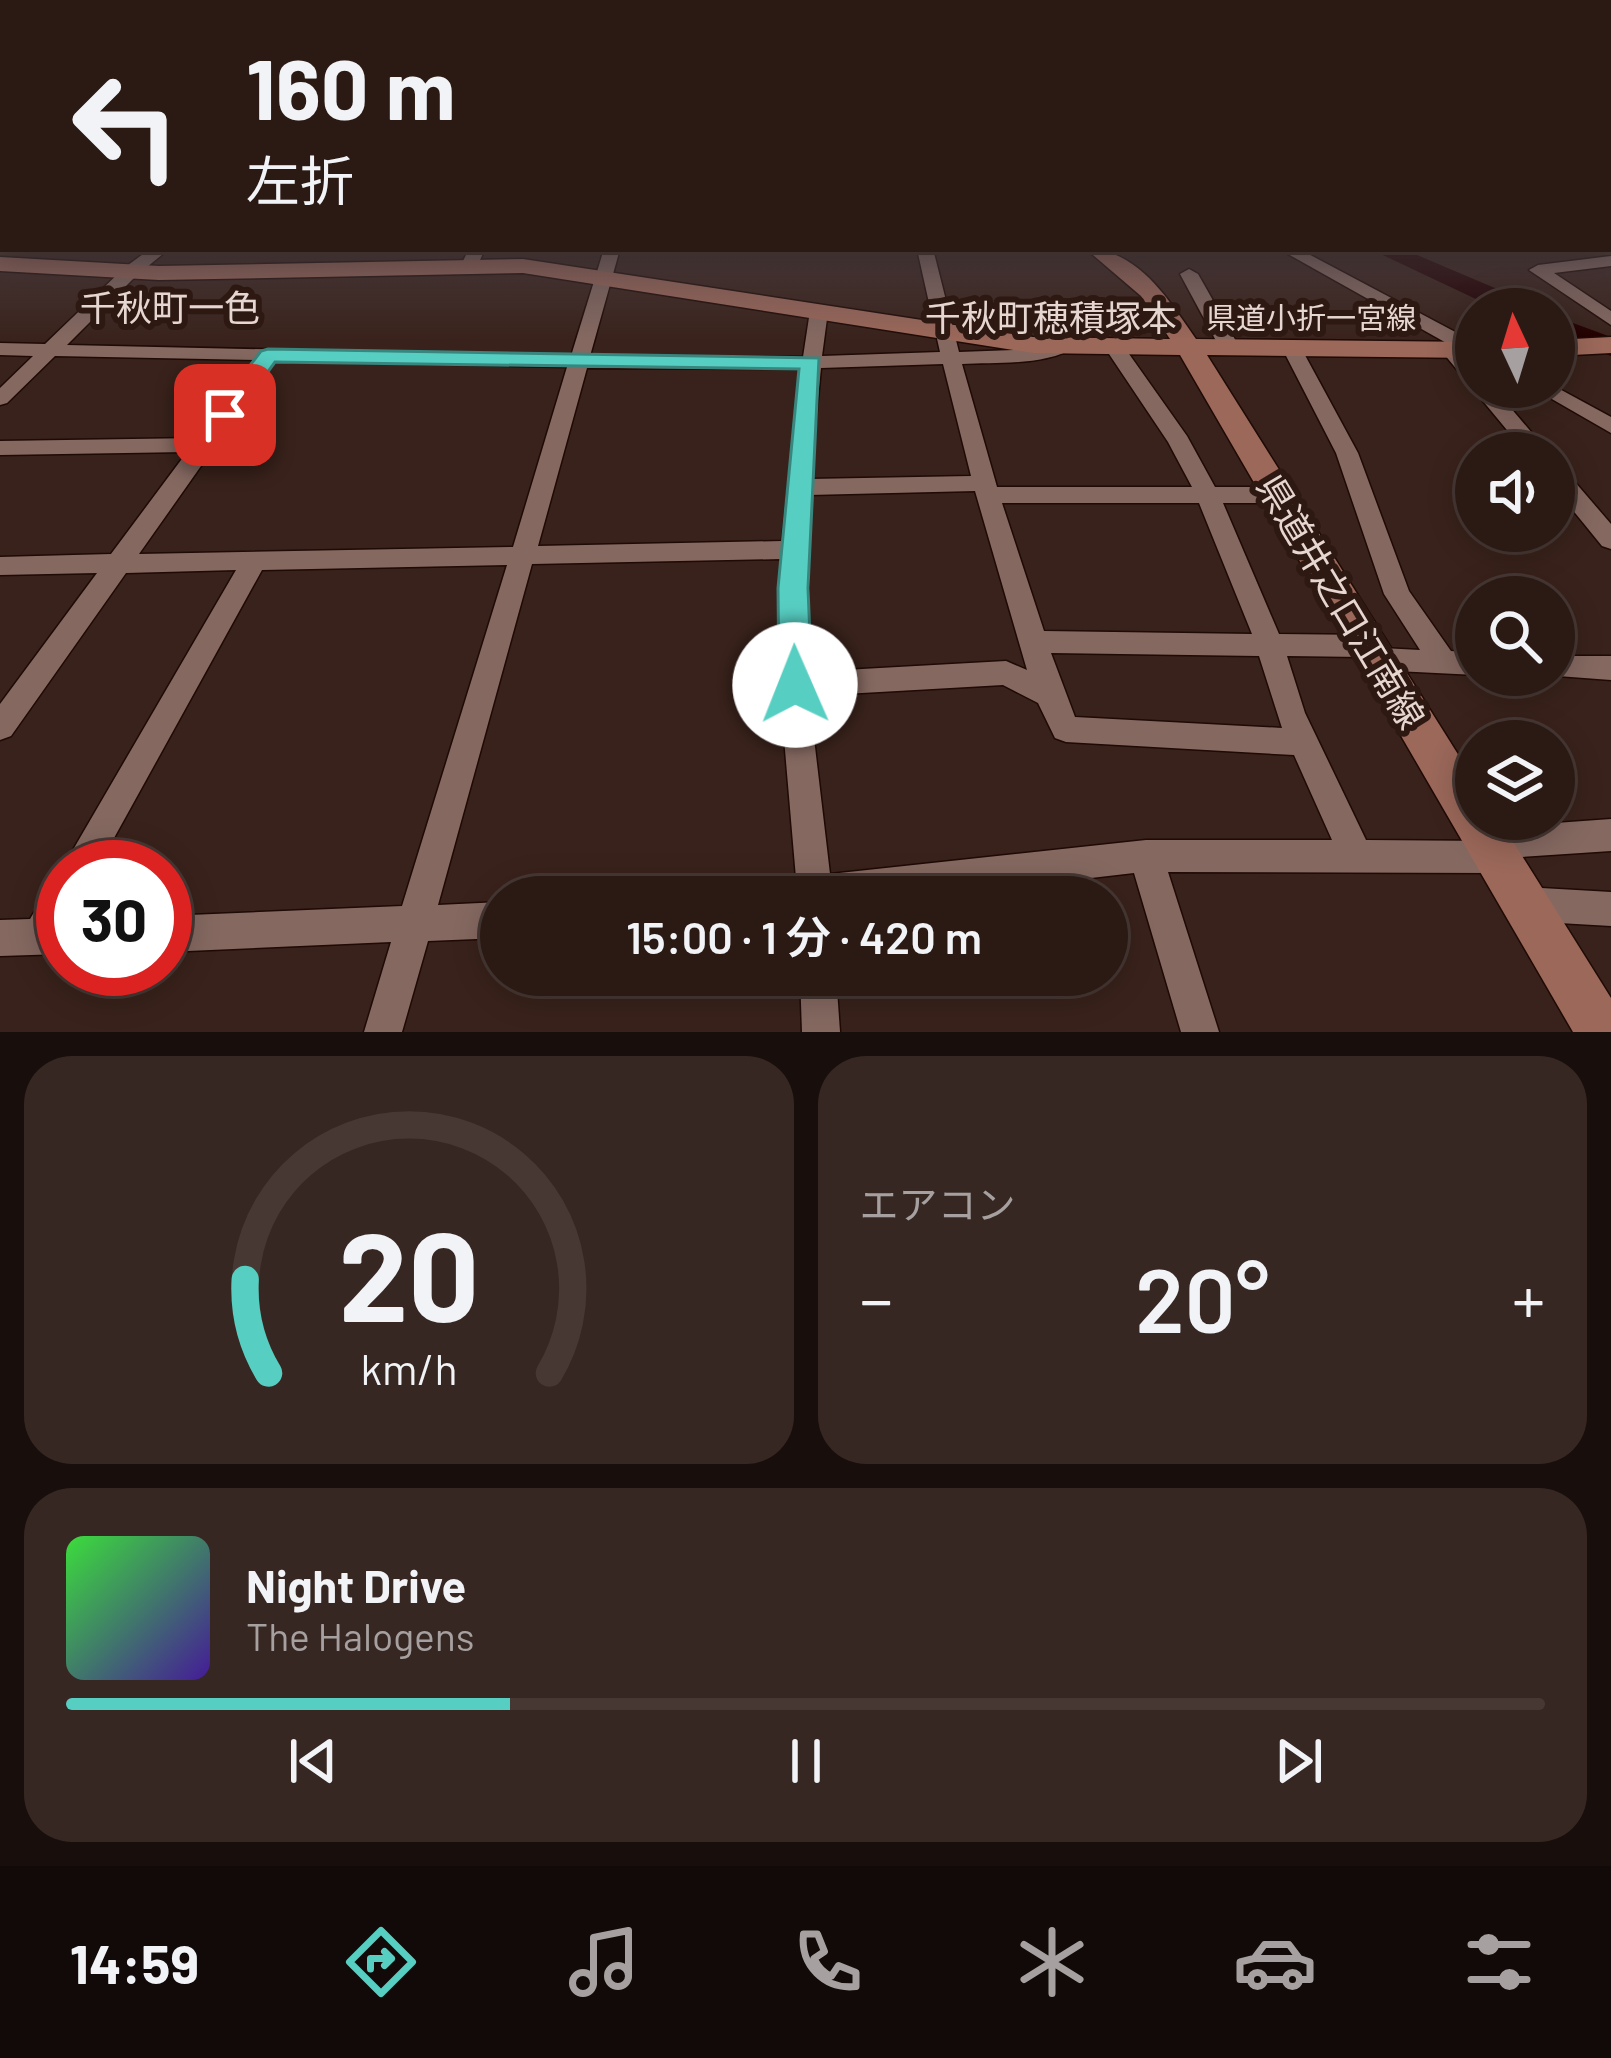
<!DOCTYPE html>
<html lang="ja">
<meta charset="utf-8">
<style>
:root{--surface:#2b1a14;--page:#372722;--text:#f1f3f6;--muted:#a6a1a0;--line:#473834;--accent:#57cec2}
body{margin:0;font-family:Barlow,"Noto Sans JP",sans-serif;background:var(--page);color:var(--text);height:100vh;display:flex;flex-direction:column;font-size:45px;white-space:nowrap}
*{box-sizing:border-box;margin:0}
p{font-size:39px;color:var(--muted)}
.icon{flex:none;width:66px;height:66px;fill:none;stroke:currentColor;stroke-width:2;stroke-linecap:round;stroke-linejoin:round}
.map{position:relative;height:1032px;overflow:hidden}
.side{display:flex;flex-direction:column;gap:24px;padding:24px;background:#180e0b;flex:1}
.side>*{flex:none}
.banner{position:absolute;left:0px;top:0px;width:1611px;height:252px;box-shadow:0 6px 30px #0003,0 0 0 3px var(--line);background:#2b1a14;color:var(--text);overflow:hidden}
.needle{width:78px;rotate:356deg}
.controls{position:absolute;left:1455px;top:288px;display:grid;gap:24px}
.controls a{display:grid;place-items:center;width:120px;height:120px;border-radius:50%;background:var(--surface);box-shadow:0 6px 30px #0003,0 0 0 3px var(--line);font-size:60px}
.speed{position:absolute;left:36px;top:840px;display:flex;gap:24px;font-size:60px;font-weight:700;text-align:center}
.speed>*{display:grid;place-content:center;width:156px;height:156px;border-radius:50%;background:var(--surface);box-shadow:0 6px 30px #0003,0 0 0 3px var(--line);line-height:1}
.speed .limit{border:18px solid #d22;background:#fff;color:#111}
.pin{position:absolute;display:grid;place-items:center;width:102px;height:102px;color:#fff;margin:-51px;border-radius:24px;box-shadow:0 6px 18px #0006}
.me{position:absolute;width:132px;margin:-66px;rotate:359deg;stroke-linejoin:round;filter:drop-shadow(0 0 9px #0008)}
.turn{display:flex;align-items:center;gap:42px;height:252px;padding:0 48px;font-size:54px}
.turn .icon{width:156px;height:156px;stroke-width:2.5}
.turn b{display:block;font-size:84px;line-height:102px}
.big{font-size:90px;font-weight:600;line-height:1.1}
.side .tile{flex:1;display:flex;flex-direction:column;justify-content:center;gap:18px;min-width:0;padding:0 42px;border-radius:48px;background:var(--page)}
.side .dial{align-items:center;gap:0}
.dial svg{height:312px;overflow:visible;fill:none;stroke:var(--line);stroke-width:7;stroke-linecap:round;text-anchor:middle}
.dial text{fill:var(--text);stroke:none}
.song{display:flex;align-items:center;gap:36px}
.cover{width:144px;height:144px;border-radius:18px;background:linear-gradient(135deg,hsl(120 70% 55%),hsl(260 70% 35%))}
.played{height:12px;border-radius:6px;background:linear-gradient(90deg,var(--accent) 30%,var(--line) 30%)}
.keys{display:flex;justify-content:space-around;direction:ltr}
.heat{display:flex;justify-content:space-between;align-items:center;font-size:66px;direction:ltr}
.side .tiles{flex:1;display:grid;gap:24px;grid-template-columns:1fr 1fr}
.tile:last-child{grid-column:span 2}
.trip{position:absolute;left:480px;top:876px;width:648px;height:120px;border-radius:60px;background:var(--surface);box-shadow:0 6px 30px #0003,0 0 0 3px var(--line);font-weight:600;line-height:120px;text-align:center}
.dock{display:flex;height:192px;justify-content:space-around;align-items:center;background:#110a08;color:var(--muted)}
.dock .icon{width:84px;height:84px}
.dock .active{color:var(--accent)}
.dock b{font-size:54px;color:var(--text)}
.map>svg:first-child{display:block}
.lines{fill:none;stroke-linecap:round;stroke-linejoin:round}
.river{fill:#230000;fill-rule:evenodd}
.minor-casing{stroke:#1f0a05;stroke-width:3}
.secondary-casing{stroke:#1f0a05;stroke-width:3}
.minor{fill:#856961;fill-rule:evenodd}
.secondary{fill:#9b685a;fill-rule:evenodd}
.route{fill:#57cec2;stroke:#39867e;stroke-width:3}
.labels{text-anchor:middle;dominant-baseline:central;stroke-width:12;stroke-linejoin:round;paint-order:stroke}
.far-street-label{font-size:30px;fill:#e6d6d1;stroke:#2e1812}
.far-quarter-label{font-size:36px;fill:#e6d6d1;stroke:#2e1812}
.street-label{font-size:36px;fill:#e6d6d1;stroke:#2e1812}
</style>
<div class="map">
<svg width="1611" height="1032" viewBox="0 0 1611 1032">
<rect width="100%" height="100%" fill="#39221b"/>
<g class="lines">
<g class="river">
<polygon points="1370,249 1403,249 1530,303 1534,309 1497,309"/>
<polygon points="1554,316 1611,337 1611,356 1554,334"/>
</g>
<g class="minor-casing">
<g id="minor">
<rect x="0" y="197" width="3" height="10"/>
<polygon points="1611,197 1611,207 1608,208 1608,198"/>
<polygon points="1608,216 1611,217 1611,228 1608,227"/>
<path d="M 150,249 L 169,249 L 136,276 L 67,345 L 571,356 L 604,249 L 620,249 L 590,356 L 803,357 L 810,311 L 819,305 L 828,311 L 822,356 L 940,352 L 917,249 L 933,249 L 959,352 L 1014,350 L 1065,341 L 1075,347 C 1046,366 996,362 962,364 L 997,487 L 1192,487 L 1168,442 L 1105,348 L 1108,344 L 1122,344 L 1187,436 L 1215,487 L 1279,487 L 1291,495 L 1279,503 L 1223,503 L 1279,634 L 1369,635 L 1379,638 L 1382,648 L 1420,650 L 1384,594 L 1336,453 L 1283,350 L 1286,346 L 1300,346 L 1358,453 L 1409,591 L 1451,651 L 1476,653 L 1476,675 L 1376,670 L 1366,667 L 1363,657 L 1287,656 L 1305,713 L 1366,840 L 1490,841 L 1515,826 L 1611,819 L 1611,851 L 1521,857 L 1495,873 L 1168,872 L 1219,1032 L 1181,1032 L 1134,873 L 928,897 L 760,897 L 765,885 L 796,878 L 779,680 L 781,559 L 532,564 L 438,905 L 501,902 L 501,938 L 428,941 L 402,1032 L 364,1032 L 391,942 L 165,952 L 165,916 L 402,906 L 507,565 L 262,570 L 98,867 L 63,867 L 236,570 L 126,573 L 11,736 L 0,740 L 0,704 L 97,573 L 0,575 L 0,557 L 111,554 L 187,452 L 0,455 L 0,441 L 198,438 L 256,360 L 55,356 L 7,403 L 0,405 L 0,388 L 33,356 L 0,355 L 0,343 L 45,344 L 124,268 ZM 275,361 L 567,367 L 513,547 L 139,554 ZM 943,364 L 971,476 L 810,479 L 821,368 ZM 587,368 L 801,369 L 782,541 L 538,546 ZM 975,491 L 1027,670 L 1006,661 L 808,672 L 809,495 ZM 1002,503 L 1199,503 L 1252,634 L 1044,631 ZM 1051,653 L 1259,656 L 1282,728 L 1075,717 ZM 1003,685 L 1038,703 L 1055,738 L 1066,742 L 1294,755 L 1332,840 L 1146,840 L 830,874 L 809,696 Z"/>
<polygon points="469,249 485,249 475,271 469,272 460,267"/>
<polygon points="1279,249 1299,249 1476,343 1476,357 1463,352 1476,367 1476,387 1493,387 1549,453 1526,453 1444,354 1441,350 1450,345"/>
<polygon points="1611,256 1611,266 1554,273 1611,311 1611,325 1529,270 1538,265"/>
<polygon points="1189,269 1198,274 1241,350 1238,354 1224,354 1221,350 1180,274"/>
<polygon points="1554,386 1611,417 1611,433 1531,387"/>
<polygon points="1554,464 1562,467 1611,524 1611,549 1602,546 1554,487"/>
<polygon points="1554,656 1611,656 1611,680 1544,675 1554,675"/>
<polygon points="63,879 63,954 0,956 0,920 30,919 51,884"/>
<polygon points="1524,887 1611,892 1611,926 1524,921 1512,916 1507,904 1512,892"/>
<polygon points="800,975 836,975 840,1032 802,1032"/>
</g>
</g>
<g class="secondary-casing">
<g id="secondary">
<path d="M 1086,249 C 1138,249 1168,299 1196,339 L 1476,342 L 1476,358 L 1207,355 L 1476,783 L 1476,819 L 1499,819 L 1611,998 L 1611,1032 L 1573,1032 L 1180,355 L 1033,353 L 523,273 L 159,280 L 0,271 L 0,257 L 159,266 L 523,259 L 1033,337 L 1170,339 L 1141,296 Z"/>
<polygon points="1611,337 1611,353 1554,356 1554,340"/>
</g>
</g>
<use href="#minor" class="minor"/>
<use href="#secondary" class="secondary"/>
</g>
<linearGradient id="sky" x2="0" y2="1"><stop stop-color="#1f130f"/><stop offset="0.57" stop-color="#4e444a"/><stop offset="1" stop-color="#4e444a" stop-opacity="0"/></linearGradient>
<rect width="1611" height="340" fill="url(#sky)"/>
<polygon class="route" points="268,349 819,358 808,588 812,685 807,694 795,698 784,694 779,685 778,588 799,369 275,362 233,420 216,420 216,410 261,351"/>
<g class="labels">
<g class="far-street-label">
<text x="1311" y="317">県道小折一宮線</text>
</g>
<g class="far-quarter-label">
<text x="170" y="306">千秋町一色</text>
<text x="1051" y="316">千秋町穂積塚本</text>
</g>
<g class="street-label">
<text transform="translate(1342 601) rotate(59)">県道井之口江南線</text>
</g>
</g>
</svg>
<div class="controls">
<a><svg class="needle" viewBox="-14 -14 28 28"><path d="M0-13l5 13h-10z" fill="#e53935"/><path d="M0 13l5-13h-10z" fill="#a6a1a0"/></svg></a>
<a><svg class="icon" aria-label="sound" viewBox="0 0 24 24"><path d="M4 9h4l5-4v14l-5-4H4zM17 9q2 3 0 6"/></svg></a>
<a><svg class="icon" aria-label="search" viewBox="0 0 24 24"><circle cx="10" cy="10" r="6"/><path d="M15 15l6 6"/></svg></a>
<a><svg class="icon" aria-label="layers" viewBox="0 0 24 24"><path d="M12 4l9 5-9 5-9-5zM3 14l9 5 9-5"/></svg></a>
</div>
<div class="speed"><div class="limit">30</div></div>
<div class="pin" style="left:225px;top:415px;background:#d93025"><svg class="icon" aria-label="arrive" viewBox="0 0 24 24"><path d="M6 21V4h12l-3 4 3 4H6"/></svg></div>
<svg class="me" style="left:795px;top:685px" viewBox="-20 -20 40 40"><circle r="19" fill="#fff"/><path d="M0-13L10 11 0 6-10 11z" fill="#57cec2"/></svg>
<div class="trip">15:00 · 1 分 · 420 m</div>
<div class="banner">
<div class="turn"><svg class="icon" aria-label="left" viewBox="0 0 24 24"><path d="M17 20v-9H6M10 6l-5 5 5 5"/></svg><div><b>160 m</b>左折</div></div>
</div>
</div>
<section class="side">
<div class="tiles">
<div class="tile dial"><svg viewBox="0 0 100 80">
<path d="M14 69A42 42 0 1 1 86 69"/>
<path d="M14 69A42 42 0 0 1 8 45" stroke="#57cec2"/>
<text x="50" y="56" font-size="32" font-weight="700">20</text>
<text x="50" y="72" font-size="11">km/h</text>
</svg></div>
<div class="tile"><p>エアコン</p>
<div class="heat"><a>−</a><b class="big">20°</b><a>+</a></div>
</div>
<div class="tile">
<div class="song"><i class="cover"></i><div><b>Night Drive</b><p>The Halogens</p></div></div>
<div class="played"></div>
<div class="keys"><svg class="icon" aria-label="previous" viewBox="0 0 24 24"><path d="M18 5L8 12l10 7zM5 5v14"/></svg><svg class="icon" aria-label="pause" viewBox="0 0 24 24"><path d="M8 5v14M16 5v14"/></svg><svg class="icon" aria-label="next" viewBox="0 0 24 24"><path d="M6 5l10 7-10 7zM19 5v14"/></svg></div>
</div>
</div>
</section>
<nav class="dock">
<b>14:59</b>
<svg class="icon active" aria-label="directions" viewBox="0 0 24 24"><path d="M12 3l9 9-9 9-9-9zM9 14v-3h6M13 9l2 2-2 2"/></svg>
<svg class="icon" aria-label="music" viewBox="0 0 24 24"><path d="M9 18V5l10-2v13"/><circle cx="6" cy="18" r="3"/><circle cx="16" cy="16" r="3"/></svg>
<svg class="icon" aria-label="phone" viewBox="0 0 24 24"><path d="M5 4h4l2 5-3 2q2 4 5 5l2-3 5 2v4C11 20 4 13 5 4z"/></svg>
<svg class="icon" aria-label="climate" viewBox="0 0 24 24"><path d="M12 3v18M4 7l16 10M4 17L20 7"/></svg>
<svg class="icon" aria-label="car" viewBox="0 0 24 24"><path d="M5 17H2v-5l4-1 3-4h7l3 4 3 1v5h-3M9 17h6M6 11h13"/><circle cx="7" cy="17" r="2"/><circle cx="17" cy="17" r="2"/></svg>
<svg class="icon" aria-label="filters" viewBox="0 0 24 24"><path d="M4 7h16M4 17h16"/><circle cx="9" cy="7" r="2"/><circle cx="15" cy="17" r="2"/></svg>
</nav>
